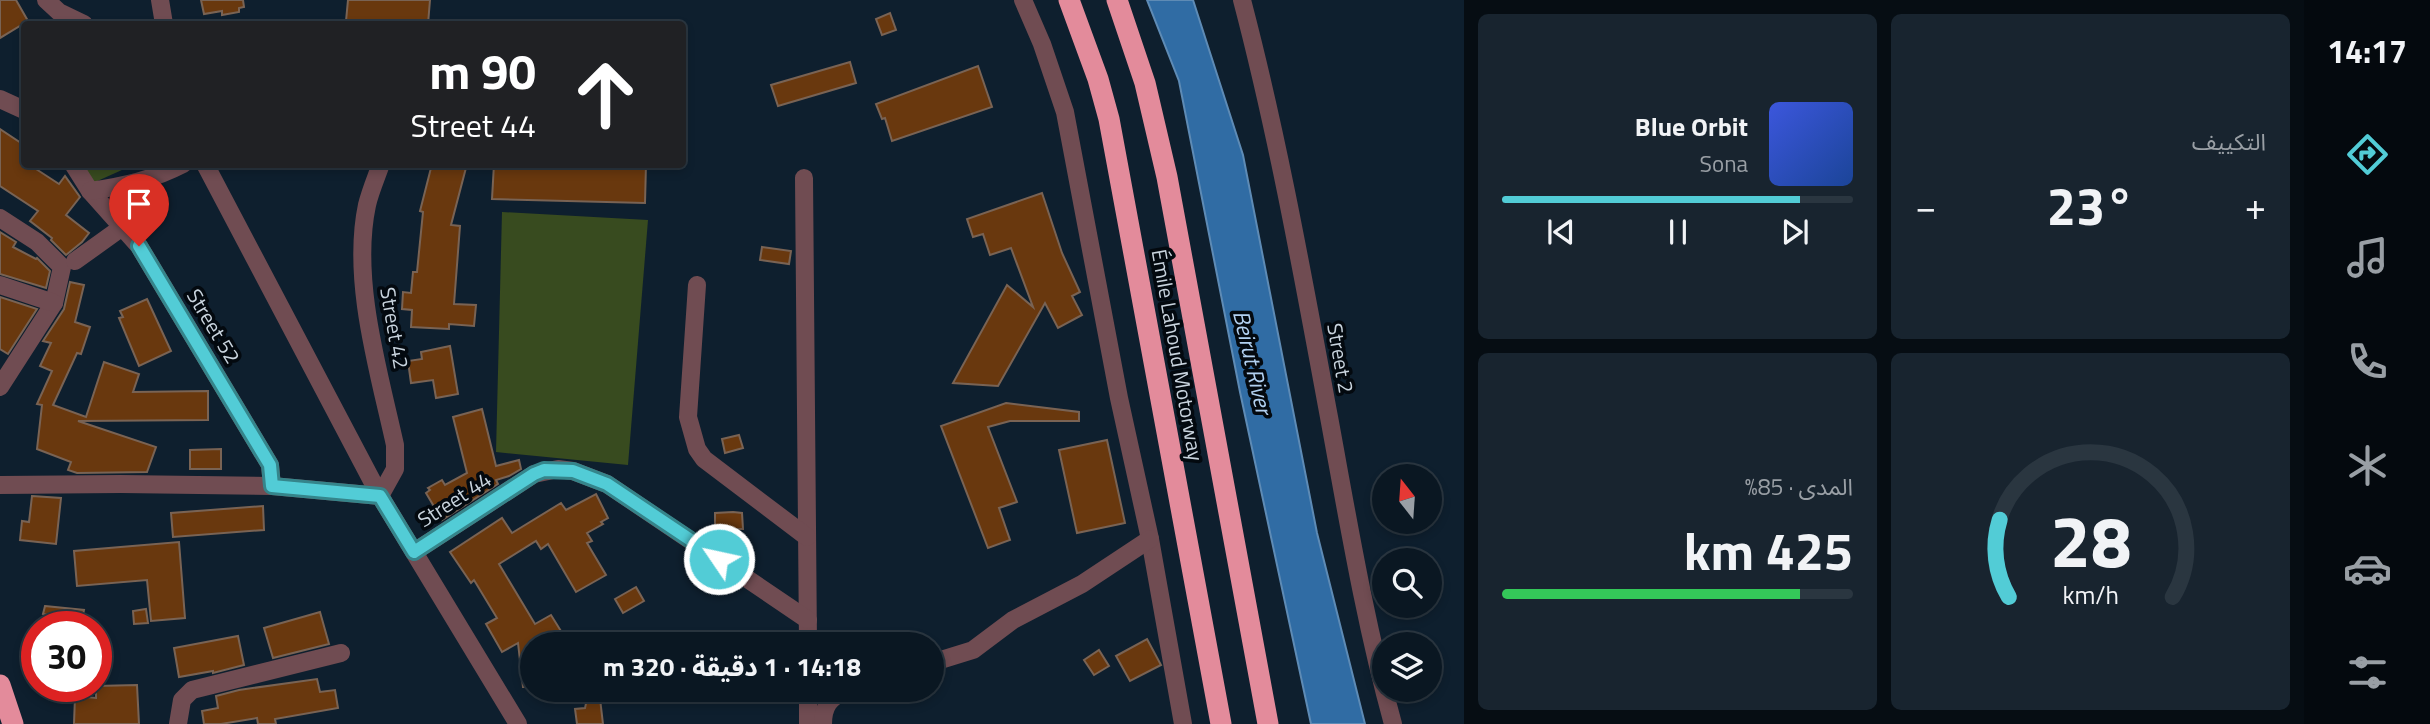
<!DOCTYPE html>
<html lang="ar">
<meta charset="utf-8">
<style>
:root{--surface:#0a1722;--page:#18242f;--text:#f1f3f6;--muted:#999fa5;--line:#2a3640;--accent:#52ccd6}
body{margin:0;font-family:"Titillium Web","Noto Sans Arabic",sans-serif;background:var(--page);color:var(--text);direction:rtl;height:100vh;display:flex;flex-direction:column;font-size:26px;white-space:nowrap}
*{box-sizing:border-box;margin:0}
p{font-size:23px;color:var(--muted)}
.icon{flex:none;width:38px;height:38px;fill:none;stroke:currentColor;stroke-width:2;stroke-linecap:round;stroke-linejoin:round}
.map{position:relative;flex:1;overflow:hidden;direction:ltr}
.sheet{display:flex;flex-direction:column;gap:14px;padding:14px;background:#060d13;width:840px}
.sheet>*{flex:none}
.hud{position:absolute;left:21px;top:21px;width:665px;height:147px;border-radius:7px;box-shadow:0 4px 10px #0003,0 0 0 2px var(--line);direction:rtl;background:#202124;color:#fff;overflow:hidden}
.needle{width:46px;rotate:343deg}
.controls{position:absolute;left:1372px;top:464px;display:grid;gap:14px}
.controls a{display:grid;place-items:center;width:70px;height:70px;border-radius:50%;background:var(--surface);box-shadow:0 4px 10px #0003,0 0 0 2px var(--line);font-size:35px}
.speed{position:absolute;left:21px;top:611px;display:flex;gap:14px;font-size:35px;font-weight:700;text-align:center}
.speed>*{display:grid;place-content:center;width:91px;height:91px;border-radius:50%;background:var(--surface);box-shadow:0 4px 10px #0003,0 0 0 2px var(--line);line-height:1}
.speed .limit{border:10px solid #d22;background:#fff;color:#111}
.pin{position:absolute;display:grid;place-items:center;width:60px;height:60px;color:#fff;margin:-72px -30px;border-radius:50% 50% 50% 0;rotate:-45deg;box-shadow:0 0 7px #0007}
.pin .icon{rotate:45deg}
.me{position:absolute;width:77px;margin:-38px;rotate:304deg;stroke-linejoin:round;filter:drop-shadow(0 0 5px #0008)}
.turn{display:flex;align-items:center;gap:24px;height:147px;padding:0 35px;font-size:32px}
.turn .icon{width:91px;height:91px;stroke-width:2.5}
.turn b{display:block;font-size:49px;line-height:60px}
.big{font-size:52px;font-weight:700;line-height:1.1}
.sheet .tile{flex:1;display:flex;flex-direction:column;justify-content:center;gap:10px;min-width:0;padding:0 24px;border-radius:10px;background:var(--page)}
.sheet .dial{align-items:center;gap:0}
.dial svg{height:182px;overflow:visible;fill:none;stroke:var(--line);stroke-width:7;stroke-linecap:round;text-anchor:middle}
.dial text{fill:var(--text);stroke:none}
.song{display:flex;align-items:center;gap:21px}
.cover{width:84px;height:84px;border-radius:10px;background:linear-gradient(135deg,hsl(230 70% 55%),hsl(220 70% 35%))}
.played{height:7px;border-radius:4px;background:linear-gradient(90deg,var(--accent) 85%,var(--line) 85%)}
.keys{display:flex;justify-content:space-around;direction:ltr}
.heat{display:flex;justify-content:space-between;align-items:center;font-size:38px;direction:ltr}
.charge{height:10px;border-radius:5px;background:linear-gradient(90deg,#34c759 85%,var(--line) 0)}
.sheet .tiles{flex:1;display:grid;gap:14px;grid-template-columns:repeat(2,1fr)}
.trip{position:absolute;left:520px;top:632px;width:424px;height:70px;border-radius:35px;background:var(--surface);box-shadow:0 4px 10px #0003,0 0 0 2px var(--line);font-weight:700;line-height:70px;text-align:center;direction:rtl}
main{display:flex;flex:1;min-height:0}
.tabs{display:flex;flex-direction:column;width:126px;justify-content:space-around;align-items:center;background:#04090e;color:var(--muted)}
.tabs .icon{width:49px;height:49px}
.tabs .current{color:var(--accent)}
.tabs b{font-size:32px;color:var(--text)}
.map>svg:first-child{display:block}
.green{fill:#384b1f}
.water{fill:#306ca4;stroke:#5e8bb5;stroke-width:2}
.building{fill:#69380e;stroke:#796354;stroke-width:2}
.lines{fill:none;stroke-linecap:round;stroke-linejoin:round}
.minor{stroke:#704c52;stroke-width:18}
.highway{stroke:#e38b9b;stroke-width:21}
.route-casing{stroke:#35858b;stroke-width:18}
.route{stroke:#52ccd6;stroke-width:12}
.labels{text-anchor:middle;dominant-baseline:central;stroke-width:7;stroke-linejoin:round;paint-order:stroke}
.street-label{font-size:21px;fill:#c9d4de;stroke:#03090f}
.water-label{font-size:23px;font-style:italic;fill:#b1d0f0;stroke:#03090f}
</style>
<main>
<nav class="tabs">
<b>14:17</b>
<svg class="icon current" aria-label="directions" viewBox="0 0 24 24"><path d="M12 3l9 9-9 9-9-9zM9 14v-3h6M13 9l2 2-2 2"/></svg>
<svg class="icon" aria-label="music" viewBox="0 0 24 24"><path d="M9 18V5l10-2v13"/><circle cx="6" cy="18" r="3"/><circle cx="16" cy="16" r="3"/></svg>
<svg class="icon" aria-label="phone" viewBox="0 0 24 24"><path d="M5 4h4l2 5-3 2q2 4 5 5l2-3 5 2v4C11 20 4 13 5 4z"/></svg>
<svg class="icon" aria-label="climate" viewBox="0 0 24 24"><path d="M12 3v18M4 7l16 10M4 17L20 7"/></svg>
<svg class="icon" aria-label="car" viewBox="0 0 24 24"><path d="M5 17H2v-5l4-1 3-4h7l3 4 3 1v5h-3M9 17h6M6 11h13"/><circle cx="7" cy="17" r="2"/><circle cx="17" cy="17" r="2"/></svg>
<svg class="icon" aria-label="filters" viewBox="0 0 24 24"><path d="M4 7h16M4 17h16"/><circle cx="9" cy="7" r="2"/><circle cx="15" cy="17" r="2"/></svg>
</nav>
<section class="sheet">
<div class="tiles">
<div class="tile"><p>التكييف</p>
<div class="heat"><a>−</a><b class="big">23°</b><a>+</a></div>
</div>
<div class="tile">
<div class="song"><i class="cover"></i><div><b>Blue Orbit</b><p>Sona</p></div></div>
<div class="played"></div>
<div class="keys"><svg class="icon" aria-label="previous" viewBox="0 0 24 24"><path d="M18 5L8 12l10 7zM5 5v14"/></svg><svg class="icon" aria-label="pause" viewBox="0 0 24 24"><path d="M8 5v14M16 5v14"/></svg><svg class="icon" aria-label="next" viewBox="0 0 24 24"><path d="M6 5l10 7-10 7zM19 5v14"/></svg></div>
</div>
<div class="tile dial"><svg viewBox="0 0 100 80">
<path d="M14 69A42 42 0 1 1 86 69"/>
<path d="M14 69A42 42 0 0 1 10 35" stroke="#52ccd6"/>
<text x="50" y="56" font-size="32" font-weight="700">28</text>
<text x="50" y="72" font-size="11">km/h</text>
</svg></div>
<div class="tile"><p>المدى · 85%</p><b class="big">425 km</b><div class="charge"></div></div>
</div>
</section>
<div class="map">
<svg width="1464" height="724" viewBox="0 0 1464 724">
<rect width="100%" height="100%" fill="#0e1f2e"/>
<g class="green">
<polygon points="84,165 133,165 93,183"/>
<polygon points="502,212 648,220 628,465 496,452"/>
</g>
<polygon class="water" points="1147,0 1193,0 1243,155 1317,533 1365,724 1311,724 1240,392 1179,81"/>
<g class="building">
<polygon points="0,0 16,0 28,21 0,38"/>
<polygon points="201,0 243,0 244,7 239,8 239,12 222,15 222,11 204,14"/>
<polygon points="348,0 430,0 428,24 346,21"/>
<polygon points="890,13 896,30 882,35 876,19"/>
<polygon points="850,62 856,83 778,106 771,85"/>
<polygon points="978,66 992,107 892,141 885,118 882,119 876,104"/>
<polygon points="0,129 24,145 24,164 39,164 36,169 59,184 65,176 80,197 66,215 89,233 82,242 66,255 51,240 52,238 30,221 38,211 0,186"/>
<polygon points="432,164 467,164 451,225 460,226 454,304 476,305 474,326 449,324 449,329 411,327 412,310 402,309 403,292 411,293 413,272 417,272 423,212 420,211"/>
<polygon points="494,164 646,164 645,203 492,199"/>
<polygon points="1042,193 1062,253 1080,292 1072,296 1082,315 1058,328 1045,303 998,386 953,383 1007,285 1033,307 1011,248 990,255 983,234 973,237 967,219"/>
<polygon points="0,232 16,242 13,247 36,259 37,258 50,271 46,288 0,274"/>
<polygon points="762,247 791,251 789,264 760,260"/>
<polygon points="70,282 84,285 75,322 90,327 81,354 77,353 53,405 86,417 104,362 139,374 133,392 208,391 208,420 78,421 156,447 147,472 77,473 68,470 71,462 37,449 42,405 37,404 52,371 40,366 51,343 43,341 64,309"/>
<polygon points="0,297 37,309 8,354 0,349"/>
<polygon points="147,299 171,351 139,366 119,318 123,317 120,311"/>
<polygon points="450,346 458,394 436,398 433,380 411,383 408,361 422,359 421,352"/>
<polygon points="1006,403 1079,412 1079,421 1010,421 988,427 1017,502 999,508 1010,540 988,548 941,426"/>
<polygon points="482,409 496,466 519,460 521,469 509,476 496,480 498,484 442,520 426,493 430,490 428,488 442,480 445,485 467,473 453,417"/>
<polygon points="739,435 743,448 725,453 722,439"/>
<polygon points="1107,440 1125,523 1077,533 1059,450"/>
<polygon points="221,449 221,469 190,469 190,450"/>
<polygon points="596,494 608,518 601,522 603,524 587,533 592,541 587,543 606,575 576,592 548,544 541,549 536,541 499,564 535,624 551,615 569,644 532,644 532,687 523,687 518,643 502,652 486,624 497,618 474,580 471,583 450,552 502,518 512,533 561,503 566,510"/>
<polygon points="32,496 61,498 56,544 20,540 22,521 29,522"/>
<polygon points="263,506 264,530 173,537 171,513"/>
<polygon points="733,512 742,513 743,529 715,529 715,513"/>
<polygon points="179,542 185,618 151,621 147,580 77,586 74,551"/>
<polygon points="636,587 644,601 623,613 615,599"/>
<polygon points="45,606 84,610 81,624 62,619 61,624 48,621 49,615 43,614"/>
<polygon points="146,609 148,623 134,624 133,611"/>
<polygon points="320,612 329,644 273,658 264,628"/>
<polygon points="238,636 244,665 213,673 213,671 179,677 174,648"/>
<polygon points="1147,639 1161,665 1130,681 1116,656"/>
<polygon points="1099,650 1109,666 1094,675 1084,660"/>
<polygon points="317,679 320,692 335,690 338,708 275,719 276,724 258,724 257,718 221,724 204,724 202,711 218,708 216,696 239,690"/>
<polygon points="137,685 139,724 74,724 75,696 96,698 96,686"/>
<polygon points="589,690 599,690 603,724 577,724 575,709 585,708"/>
</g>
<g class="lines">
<g class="minor">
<polyline points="46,0 59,12 84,24"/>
<polyline points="160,0 164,24"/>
<polyline points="1023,0 1042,44 1065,112 1119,398 1150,539 1183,724"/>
<path d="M 1242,0 C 1278,137 1303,277 1329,417 C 1348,520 1365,623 1393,724"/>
<polyline points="0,99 24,110"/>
<polyline points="73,164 90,191 139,246 270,465 272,486"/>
<polyline points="205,164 380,496 518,724"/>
<polyline points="804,178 808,644"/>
<path d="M 90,191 C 124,186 152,180 183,164"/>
<polyline points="0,218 37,242 62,267 54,303 0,387"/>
<polyline points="75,261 121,228"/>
<polyline points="0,285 54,303"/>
<polyline points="697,285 688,417 697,449 704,459 807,537"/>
<path d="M 0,485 L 121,484 L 272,486 L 380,496 L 395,469 L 395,445 C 379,372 351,280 367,205 C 370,192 376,178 381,164"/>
<polyline points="414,552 534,474 558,469 573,471 607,484 808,620"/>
<polyline points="931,663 973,650 1013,620 1082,584 1150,539"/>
<polyline points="808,690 808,724"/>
<polyline points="178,724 182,700 192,690 341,653"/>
<path d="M 823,724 C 823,706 830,698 845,690"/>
</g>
<g class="highway">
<polyline points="1069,0 1098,79 1109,119 1221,724"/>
<polyline points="1117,0 1145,83 1167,177 1268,724"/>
<polyline points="0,685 13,724"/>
</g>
</g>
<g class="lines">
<g class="route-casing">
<polyline id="route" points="139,246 270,465 272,486 380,496 414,552 534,474 544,470 573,471 607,484 719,559"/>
</g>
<use href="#route" class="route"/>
</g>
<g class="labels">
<g class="street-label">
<text transform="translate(214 326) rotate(59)">Street 52</text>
<text transform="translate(395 328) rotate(80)">Street 42</text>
<text transform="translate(1178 355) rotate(80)">Émile Lahoud Motorway</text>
<text transform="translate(1341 358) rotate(80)">Street 2</text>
<text transform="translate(454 499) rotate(-33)">Street 44</text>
</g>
<g class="water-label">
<text transform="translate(1253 362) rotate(77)">Beirut River</text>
</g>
</g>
</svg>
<div class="controls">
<a><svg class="needle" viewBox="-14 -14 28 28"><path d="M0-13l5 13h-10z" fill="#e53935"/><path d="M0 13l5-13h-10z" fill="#999fa5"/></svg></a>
<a><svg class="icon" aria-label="search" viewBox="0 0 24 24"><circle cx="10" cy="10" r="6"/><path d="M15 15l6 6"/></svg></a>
<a><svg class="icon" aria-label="layers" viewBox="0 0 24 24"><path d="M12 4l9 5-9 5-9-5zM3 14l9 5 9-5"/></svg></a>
</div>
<div class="speed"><div class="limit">30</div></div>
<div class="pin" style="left:139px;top:246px;background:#d93025"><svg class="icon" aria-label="arrive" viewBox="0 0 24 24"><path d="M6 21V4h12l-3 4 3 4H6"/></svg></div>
<svg class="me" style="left:719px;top:559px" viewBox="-20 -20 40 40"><circle r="17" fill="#52ccd6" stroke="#fff" stroke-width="3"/><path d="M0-11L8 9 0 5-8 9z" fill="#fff"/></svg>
<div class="trip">14:18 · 1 دقيقة · 320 m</div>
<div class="hud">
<div class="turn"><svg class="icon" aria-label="ahead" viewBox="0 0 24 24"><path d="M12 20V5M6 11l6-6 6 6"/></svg><div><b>90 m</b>Street 44</div></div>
</div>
</div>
</main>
